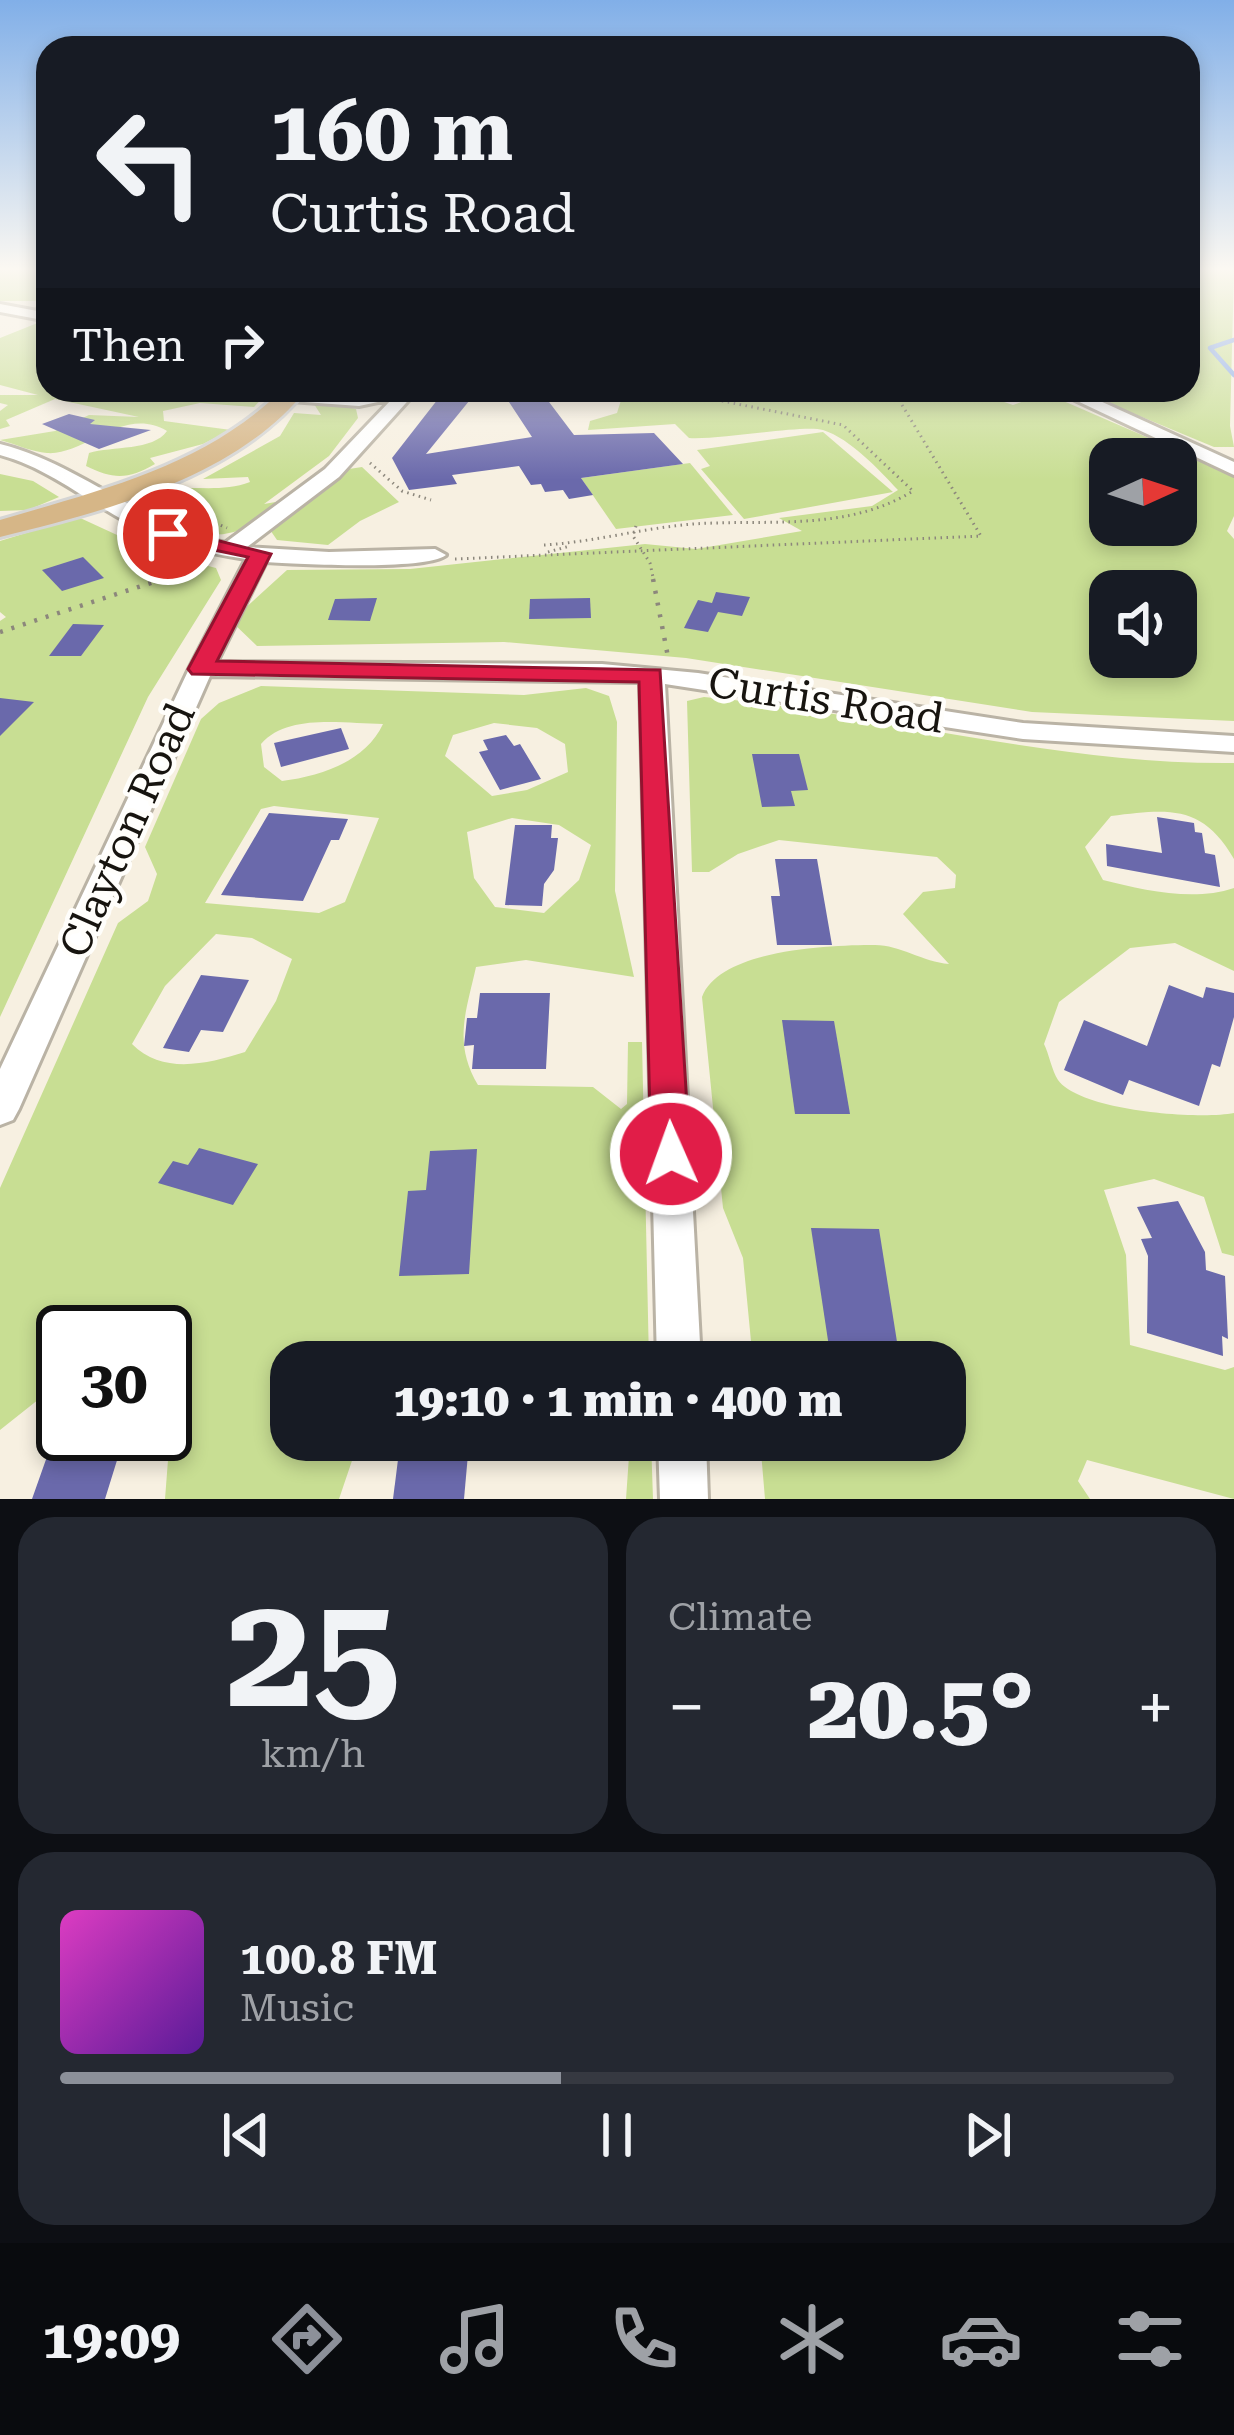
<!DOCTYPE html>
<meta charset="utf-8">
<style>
:root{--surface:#171b24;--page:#242831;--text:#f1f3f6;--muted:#9ea1a6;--line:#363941;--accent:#8c9099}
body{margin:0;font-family:"Roboto Serif",serif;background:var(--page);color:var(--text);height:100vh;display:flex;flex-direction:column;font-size:45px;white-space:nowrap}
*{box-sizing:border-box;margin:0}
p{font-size:39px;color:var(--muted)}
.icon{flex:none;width:66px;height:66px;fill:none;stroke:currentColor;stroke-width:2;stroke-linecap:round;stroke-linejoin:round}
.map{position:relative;height:1499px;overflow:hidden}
.side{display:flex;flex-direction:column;gap:18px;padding:18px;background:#0d0f14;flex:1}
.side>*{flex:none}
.hud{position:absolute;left:36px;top:36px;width:1164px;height:366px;border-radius:36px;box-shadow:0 6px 18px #0003;background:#171b24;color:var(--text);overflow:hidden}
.needle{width:78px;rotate:87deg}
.controls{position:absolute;left:1089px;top:438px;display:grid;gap:24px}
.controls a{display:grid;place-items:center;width:108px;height:108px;border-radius:24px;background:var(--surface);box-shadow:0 6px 18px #0003;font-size:60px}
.speed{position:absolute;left:36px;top:1305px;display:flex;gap:24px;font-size:60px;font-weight:700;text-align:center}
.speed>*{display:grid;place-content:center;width:156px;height:156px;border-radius:50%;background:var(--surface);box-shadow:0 6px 18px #0003;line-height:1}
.speed .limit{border:6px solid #111;border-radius:18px;background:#fff;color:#111}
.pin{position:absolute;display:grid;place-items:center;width:102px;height:102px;color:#fff;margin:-51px;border:6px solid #fff;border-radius:50%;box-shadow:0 3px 12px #0007}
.me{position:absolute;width:132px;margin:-66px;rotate:358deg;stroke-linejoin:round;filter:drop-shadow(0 0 9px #0008)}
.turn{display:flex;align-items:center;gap:42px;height:252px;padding:0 36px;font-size:54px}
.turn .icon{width:156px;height:156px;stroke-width:2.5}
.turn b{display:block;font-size:84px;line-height:102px}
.then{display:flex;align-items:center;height:114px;padding:0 36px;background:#0003;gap:24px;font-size:45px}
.big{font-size:90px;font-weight:800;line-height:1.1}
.side .tile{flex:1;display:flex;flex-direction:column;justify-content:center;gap:18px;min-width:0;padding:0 42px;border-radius:36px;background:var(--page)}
.side .dial{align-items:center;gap:0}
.dial b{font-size:156px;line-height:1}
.song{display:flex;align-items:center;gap:36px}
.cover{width:144px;height:144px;border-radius:18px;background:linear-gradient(135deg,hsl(310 70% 55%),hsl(270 70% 35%))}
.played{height:12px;border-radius:6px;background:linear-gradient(90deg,var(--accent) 45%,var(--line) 45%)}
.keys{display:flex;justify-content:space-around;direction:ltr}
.heat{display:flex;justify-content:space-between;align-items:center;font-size:66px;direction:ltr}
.side .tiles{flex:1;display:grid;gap:18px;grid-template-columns:1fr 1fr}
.tile:last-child{grid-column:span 2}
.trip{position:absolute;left:270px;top:1341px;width:696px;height:120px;border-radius:36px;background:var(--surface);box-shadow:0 6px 18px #0003;font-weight:800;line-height:120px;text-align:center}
.menu{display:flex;height:192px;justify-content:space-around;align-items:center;background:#090b0e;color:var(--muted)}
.menu .icon{width:84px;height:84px}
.menu .on{color:var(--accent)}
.menu b{font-size:54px;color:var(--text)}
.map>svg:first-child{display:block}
.green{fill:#c8de93;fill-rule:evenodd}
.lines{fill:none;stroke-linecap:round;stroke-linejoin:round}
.stream{stroke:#86a8e8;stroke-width:4.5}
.building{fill:#6a69ab}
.minor-casing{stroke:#bab3a5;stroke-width:6}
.major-casing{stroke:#d5d5d4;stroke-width:6}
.path-far1{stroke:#8c877c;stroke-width:3;stroke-dasharray:1.5 4.5;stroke-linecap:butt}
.path{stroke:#8c877c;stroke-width:4.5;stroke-dasharray:3 9;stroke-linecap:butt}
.minor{fill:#fff;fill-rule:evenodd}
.major{fill:#d6b687;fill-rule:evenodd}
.route{fill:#e11d48;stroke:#92132f;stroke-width:3}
.labels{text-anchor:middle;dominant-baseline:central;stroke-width:9;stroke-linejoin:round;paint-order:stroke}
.street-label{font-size:42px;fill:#17140f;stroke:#fffefb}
</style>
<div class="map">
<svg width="1234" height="1499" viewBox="0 0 1234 1499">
<rect width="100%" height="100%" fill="#f7f0e1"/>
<g class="green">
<polygon points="0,270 48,270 44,294 48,311 33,310 40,301 0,301"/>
<polygon points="1188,270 1234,270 1230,426 1234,447 1214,447 1077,390 1188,390"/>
<path d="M 40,322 L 48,323 L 48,390 L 270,390 L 254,407 L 200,403 L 163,411 L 164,421 L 231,430 L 203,444 L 150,458 L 155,464 C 129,479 114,480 86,466 L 89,453 C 112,446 153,451 167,431 C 123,405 85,456 47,453 C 32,452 15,444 0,440 L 55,431 L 89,415 L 139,417 L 55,399 L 6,420 L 10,426 L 0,429 L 0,411 L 8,405 L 0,403 L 0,395 L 38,395 L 0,385 L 0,338 Z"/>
<path d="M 604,390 L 673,390 L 756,402 L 813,390 L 969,390 L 1013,405 L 1045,393 L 1234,475 L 1234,516 L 1227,531 L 1234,539 L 1234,721 L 1032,712 L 686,658 L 504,642 L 257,646 L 231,621 L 287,570 L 410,569 L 645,544 L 696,549 L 802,531 L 779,518 L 872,506 L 898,490 C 879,470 851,439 823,430 C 805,424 720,440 689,438 L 675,424 L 588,430 L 590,421 L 617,413 L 622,397 ZM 1110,459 L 1176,459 L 1176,525 L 1110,525 ZM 1110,591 L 1176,591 L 1176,657 L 1110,657 Z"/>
<path d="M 321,400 L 356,409 L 358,418 L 329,456 L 264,504 L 316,495 L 349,469 L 362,467 L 399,502 L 360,521 L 328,545 L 277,540 L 266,524 C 250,524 243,530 229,533 C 197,541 164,515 141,497 C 176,479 214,496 250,482 L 248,477 L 203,479 L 280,436 L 294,413 L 321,415 L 314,404 Z"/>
<polygon points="823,432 893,492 744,519 701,469 710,466 697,450"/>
<polygon points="690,463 733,515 616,529 581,478"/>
<polygon points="0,474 33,481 59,497 28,510 0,511"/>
<polygon points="78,517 154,552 216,568 221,580 148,697 0,1017 0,621 6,617 0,612 0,541"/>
<path d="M 261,686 L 524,695 L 586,688 L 609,696 L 617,722 L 615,891 L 634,977 L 526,960 L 476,967 C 466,1012 453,1043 478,1085 L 593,1087 L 621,1109 L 627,1104 L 628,1042 L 642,1042 L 649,1362 L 475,1362 L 438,1350 L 392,1345 L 386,1362 L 291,1362 L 291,1440 L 359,1440 L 339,1499 L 165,1499 L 169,1447 L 160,1434 L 165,1434 L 165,1332 L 63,1332 L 63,1380 L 0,1430 L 0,1188 L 118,923 L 148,901 L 157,874 L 145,847 L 201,719 L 219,703 ZM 494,723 L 537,728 L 565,744 L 568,772 L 527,790 L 492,796 L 445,756 L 453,735 ZM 383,724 C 365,762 321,776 282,781 L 264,767 L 261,744 C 288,713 344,724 383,724 ZM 274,806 L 379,818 L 345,902 L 319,913 L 205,903 L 261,809 ZM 512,818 L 559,825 L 591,845 L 579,880 L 544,913 L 495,907 L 474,878 L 467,832 ZM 216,934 L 252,938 L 292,959 L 276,1001 L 245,1052 C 207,1064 163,1075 132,1044 L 165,986 Z"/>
<path d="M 704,697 C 882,713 1054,765 1234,763 L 1234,859 C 1202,804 1169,809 1111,816 L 1085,847 L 1103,880 C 1143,890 1193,902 1234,888 L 1234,971 L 1175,943 L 1130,948 L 1059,1002 L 1044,1044 C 1049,1054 1052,1071 1058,1080 C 1080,1111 1199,1120 1234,1113 L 1234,1256 L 1222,1253 L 1204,1197 L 1154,1179 L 1104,1190 L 1126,1255 L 1130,1345 L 1225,1370 L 1234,1367 L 1234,1499 L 1087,1460 L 1078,1481 L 1090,1499 L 765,1499 L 760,1440 L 945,1440 L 945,1362 L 753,1362 L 743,1258 L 723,1208 L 702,997 C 720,949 830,945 875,945 C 900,945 923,962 949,964 L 903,914 L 923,892 L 955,888 L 956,875 L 937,857 L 779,840 L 738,854 L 709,872 L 692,872 L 687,701 Z"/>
<polygon points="567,1440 651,1440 653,1499 626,1499 629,1456 599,1459"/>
</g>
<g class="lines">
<g class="stream">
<polyline points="1234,340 1210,348 1234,375"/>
<polyline points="258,390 262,396"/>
</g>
</g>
<g class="building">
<polygon points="445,390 478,390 426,454 532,437 501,390 540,390 574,435 654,433 683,464 581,478 593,495 569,499 563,490 545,492 541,484 531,485 519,466 452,475 457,484 409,490 392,458"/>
<polygon points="69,414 95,420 90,424 151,430 99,449 42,424"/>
<polygon points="83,557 104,578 62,591 42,570"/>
<polygon points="716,592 750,597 742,616 718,612 708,632 684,628 698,600 712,603"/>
<polygon points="377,598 370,621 328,620 335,599"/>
<polygon points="590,598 591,618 529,619 530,599"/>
<polygon points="73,624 104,625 81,656 49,656"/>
<polygon points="0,698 34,702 0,736"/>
<polygon points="341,728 349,749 281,767 274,743"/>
<polygon points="506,735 514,746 520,744 541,779 500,790 479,752 488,750 483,740"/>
<polygon points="752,754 799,754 808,790 791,791 795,806 762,807"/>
<polygon points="269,813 348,819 339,840 331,840 303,901 221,895"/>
<polygon points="1157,817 1194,823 1195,832 1202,833 1205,853 1215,855 1220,887 1107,866 1106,844 1162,853"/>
<polygon points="515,825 552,825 551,838 558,838 554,870 544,884 542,906 505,905"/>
<polygon points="775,859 817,859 832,945 777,945 771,896 780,896"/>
<polygon points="201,975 249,980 223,1032 201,1030 189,1052 163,1048"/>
<polygon points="1169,985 1203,998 1206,987 1234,993 1234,1017 1220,1067 1212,1064 1199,1106 1129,1080 1123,1095 1064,1070 1084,1020 1147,1046"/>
<polygon points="480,993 550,993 546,1069 472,1069 474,1045 464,1046 467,1018 477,1018"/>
<polygon points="782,1020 834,1021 850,1114 795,1114"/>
<polygon points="199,1148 258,1164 233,1205 158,1183 173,1161 188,1165"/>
<polygon points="477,1149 469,1274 399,1276 408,1191 426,1190 430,1151"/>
<polygon points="1178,1201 1205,1252 1206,1270 1225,1276 1228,1339 1222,1336 1223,1356 1147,1333 1148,1256 1141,1239 1152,1238 1137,1207"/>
<polygon points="811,1228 879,1229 898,1348 829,1347"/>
<polygon points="55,1434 104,1434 102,1441 123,1441 105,1499 32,1499"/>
<polygon points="469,1443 464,1499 393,1499 400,1444"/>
</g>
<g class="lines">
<g class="minor-casing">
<g id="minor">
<polygon points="0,304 48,313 48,321 0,312"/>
<path d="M 382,390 L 415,393 L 339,477 L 247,547 L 329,552 L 435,549 L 446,555 C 425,571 298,564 266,562 L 217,662 L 602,664 L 698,673 L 1023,723 L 1234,736 L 1234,752 L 1023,739 L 665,684 L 701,1362 L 657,1362 L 640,682 L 210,676 L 19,1109 L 13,1120 L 0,1125 L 0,1069 L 189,669 L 246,559 C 205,553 164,543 127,522 C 84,499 48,468 0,455 L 0,444 C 81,464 142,526 225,543 L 325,469 L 392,399 L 359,406 L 291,401 L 283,396 L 285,392 L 339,395 Z"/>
<polygon points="1054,390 1076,390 1234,462 1234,475"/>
<polygon points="658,1440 706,1440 708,1499 660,1499"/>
</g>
</g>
<g class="major-casing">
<path id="major" d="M 282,390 L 306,390 C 236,478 105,511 0,537 L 0,520 C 101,490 205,466 282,390 Z"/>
</g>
<g class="path-far1">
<polyline points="370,463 402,491 431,500"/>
<polyline points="166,501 227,528"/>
<polyline points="636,526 633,536 650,563 654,582"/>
<path d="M 544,545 C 594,542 643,528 693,524 C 768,519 846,532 913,491 L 843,425 L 667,390"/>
<polyline points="548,552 570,546"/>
<polyline points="455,559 981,536 893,390"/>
<polyline points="154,582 205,565"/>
</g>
<g class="path">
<polyline points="653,579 668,657"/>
<polyline points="0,632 163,579"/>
</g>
<use href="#minor" class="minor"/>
<use href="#major" class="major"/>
</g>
<linearGradient id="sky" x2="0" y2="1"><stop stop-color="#81afe8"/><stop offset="0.56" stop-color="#fbf8f2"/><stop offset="1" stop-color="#fbf8f2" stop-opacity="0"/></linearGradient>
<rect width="1234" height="480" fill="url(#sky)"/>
<polygon class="route" points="168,528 271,554 217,661 660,670 690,1154 685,1166 671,1171 657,1166 651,1154 639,682 192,674 188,669 248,557 161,539 161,530"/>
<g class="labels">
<g class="street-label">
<text transform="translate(826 700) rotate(9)">Curtis Road</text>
<text transform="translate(127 830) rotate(-66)">Clayton Road</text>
</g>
</g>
</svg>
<div class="controls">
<a><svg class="needle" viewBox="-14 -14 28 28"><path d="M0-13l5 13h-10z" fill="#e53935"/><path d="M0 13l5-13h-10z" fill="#9ea1a6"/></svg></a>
<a><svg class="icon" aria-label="sound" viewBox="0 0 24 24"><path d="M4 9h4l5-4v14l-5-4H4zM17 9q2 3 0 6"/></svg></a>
</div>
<div class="speed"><div class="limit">30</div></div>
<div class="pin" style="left:168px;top:534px;background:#d93025"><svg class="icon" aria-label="arrive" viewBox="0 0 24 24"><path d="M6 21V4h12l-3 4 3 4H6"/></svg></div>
<svg class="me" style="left:671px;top:1154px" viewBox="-20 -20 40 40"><circle r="17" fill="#e11d48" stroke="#fff" stroke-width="3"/><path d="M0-11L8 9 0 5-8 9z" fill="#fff"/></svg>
<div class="trip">19:10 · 1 min · 400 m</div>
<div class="hud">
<div class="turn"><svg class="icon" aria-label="left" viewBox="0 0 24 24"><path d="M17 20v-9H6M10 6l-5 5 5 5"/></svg><div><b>160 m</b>Curtis Road</div></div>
<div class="then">Then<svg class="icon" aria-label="right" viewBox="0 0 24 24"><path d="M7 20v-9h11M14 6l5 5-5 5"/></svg></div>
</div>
</div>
<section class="side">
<div class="tiles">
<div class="tile dial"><b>25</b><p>km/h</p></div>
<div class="tile"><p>Climate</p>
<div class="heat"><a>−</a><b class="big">20.5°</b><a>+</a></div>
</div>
<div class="tile">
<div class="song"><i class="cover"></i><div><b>100.8 FM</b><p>Music</p></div></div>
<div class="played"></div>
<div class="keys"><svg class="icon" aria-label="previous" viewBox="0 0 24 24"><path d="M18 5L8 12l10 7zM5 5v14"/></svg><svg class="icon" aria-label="pause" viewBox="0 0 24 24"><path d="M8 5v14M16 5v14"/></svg><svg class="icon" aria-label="next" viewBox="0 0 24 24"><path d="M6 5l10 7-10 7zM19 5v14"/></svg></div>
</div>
</div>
</section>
<nav class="menu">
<b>19:09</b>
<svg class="icon on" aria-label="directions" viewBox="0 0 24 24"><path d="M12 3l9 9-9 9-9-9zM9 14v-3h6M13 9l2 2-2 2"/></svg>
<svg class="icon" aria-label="music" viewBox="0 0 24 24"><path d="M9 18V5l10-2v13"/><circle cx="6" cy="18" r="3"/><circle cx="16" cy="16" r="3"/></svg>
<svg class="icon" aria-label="phone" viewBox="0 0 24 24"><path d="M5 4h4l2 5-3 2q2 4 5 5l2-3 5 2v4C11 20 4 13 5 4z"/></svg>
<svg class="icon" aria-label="climate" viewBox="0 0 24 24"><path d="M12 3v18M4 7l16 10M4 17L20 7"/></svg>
<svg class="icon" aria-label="car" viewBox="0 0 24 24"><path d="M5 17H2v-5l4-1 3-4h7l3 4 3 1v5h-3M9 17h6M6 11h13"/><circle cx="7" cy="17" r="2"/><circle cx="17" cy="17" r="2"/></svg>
<svg class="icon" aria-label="filters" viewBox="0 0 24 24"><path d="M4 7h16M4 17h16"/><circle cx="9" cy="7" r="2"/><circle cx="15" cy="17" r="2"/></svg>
</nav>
